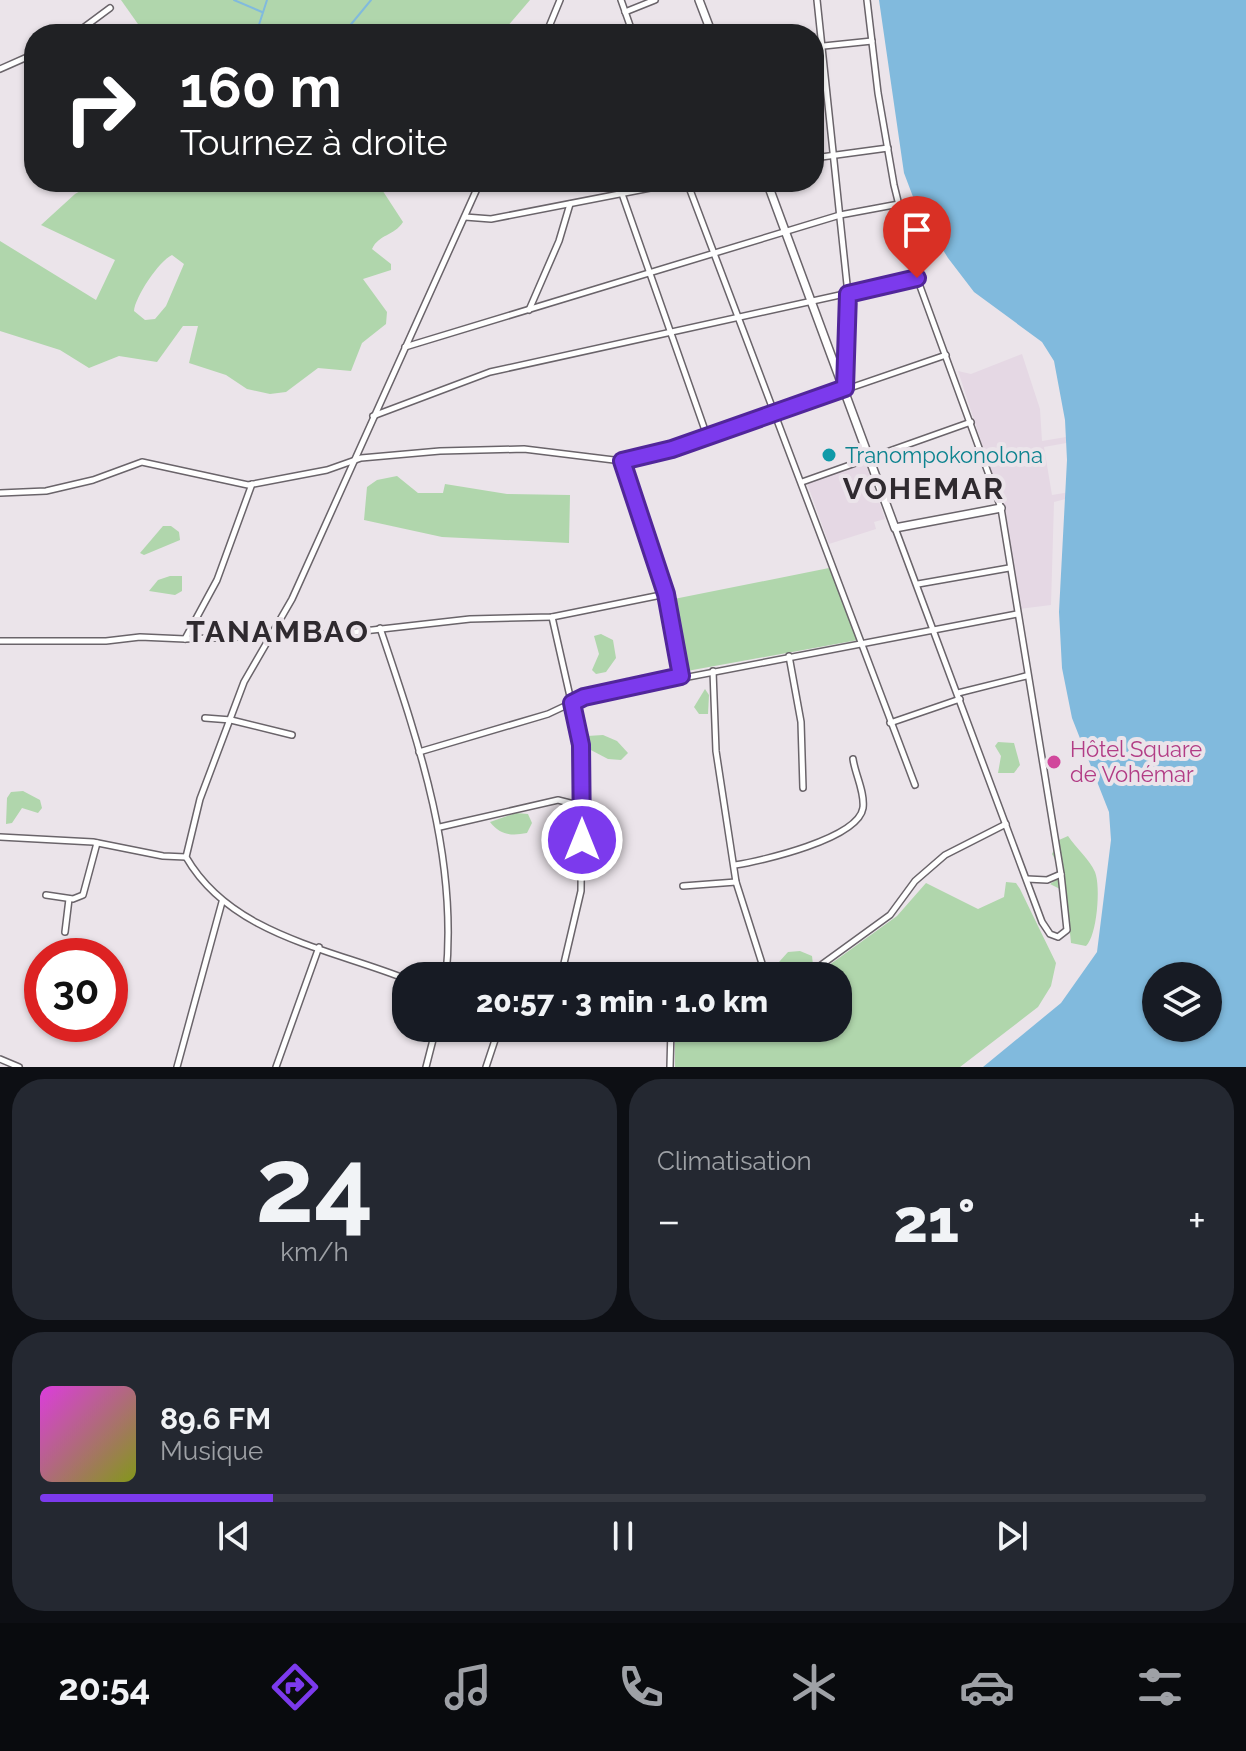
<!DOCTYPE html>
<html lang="fr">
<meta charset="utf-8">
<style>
:root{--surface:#171b24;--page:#242831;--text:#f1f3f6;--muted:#9ea1a6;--line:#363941;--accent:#7c3aed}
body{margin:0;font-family:Raleway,sans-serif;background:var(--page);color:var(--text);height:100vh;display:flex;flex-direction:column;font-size:30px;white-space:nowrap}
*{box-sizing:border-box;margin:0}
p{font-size:26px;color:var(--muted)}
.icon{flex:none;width:44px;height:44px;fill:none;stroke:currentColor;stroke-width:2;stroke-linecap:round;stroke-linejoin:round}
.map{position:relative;height:1067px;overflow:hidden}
.sheet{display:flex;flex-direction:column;gap:12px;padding:12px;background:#0d0f14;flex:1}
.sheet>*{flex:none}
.banner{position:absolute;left:24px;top:24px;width:800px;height:168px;border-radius:32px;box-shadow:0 2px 6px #0004;background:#202124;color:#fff;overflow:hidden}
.controls{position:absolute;left:1142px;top:962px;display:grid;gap:16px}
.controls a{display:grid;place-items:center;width:80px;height:80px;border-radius:50%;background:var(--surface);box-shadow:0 2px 6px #0004;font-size:40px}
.speed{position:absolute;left:24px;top:938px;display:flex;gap:16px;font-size:40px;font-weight:700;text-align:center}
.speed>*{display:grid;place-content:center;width:104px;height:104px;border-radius:50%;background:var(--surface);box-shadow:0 2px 6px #0004;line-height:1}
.speed .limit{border:12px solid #d22;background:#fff;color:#111}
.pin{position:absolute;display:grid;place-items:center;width:68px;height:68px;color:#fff;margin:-82px -34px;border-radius:50% 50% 50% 0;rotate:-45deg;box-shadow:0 0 8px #0007}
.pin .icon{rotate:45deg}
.me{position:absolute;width:88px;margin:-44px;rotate:0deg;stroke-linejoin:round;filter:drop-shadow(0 0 6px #0008)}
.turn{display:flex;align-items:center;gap:28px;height:168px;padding:0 24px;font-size:36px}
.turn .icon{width:104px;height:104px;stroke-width:2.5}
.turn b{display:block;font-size:56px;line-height:68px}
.big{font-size:60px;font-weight:800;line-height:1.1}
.sheet .card{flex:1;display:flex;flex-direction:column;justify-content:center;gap:12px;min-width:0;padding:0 28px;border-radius:32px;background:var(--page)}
.sheet .dial{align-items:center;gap:0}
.dial b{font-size:104px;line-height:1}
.song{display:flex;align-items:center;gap:24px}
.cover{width:96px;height:96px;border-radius:12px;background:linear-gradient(135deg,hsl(300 70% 55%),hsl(70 70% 35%))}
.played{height:8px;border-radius:4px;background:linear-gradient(90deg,var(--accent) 20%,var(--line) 20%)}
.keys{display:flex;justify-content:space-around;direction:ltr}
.heat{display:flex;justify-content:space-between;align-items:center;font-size:44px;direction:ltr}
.sheet .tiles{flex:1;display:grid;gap:12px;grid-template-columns:1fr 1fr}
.card:last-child{grid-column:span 2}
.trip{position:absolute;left:392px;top:962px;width:460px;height:80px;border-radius:32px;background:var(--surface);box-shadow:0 2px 6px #0004;font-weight:800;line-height:80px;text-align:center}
.tabs{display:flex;height:128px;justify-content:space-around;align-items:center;background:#090b0e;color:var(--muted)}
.tabs .icon{width:56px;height:56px}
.tabs .selected{color:var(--accent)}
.tabs b{font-size:36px;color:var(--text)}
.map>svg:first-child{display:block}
.built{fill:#e5d8e4;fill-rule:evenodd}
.green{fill:#b0d6ac;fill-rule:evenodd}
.water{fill:#81badd;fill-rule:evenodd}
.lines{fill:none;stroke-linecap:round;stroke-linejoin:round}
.stream{stroke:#81badd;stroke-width:2}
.minor-casing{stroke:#6a646a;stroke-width:8}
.tertiary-casing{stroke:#6a646a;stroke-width:10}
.minor{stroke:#fff;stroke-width:5}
.tertiary{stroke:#fff;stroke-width:7}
.route-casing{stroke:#51269a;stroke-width:20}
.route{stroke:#7c3aed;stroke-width:14}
.culture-dot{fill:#0f9aa8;stroke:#ebe4ea;stroke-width:3}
.hotel-dot{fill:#d1479c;stroke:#ebe4ea;stroke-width:3}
.labels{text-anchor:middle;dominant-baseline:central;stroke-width:8;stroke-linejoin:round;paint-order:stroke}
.culture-label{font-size:22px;fill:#0d838f;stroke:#ebe4ea;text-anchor:start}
.hotel-label{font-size:22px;fill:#b23c85;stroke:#ebe4ea;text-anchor:start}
.district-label{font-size:30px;font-weight:bold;letter-spacing:2px;fill:#2f2a2f;stroke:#ebe4ea}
</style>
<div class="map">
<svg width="1246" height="1067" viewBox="0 0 1246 1067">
<rect width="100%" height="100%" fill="#ebe4ea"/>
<g class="built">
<path d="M 1022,354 L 1040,409 L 1042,441 L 1072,436 L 1077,496 L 1054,502 L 1051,605 L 1019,609 L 1005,514 L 958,371 L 971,374 ZM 1072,442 L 1076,491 L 1052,495 L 1044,447 Z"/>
<polygon points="865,462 885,519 874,522 876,529 829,544 807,483"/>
</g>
<g class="green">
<polygon points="121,0 530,0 501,34 145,34"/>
<path d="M 96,182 L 377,182 L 403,222 C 394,236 379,234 372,249 L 391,264 L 391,270 L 363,279 L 387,312 L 386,324 L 362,343 L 351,371 L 318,368 L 286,392 L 270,394 L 247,389 L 226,375 L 189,363 L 198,326 L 183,326 L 157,362 L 119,356 L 89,368 L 60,350 L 0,331 L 0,241 L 96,300 L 115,260 L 41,225 L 75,194 ZM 172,255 L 184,264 L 166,306 L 155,319 L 145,320 L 134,311 C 135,297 159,261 172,255 Z"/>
<polygon points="397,476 418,493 443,493 445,484 507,494 570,495 569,543 442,537 364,520 367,487 377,480"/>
<polygon points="163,526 171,526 179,532 180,540 144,555 140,553"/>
<polygon points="829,568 858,640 687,671 674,599"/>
<polygon points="170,576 182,576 182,591 175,595 149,591 158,580"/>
<polygon points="601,634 613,640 616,658 606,672 596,674 592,670 599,654 594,636"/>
<polygon points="705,689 709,695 708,714 699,714 694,707"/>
<polygon points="603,735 617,741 628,753 621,760 608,759 587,748 587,736"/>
<polygon points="998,742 1014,743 1020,765 1014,773 998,773 1001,756 995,746"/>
<polygon points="23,791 40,800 42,808 38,813 22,808 12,823 6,824 7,798 11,792"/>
<path d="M 516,813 L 528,814 L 532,823 L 527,833 C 511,836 500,835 490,822 Z"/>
<path d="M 1068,836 C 1076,848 1090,860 1095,872 C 1101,887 1097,936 1086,946 L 1071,943 L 1066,892 L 1050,884 L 1064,875 L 1052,854 L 1059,840 Z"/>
<polygon points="1006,882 1016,883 1020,889 1056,963 1051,986 1038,1007 960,1067 675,1067 675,1028 838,1028 838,976 814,976 897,916 926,883 978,909 1004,897"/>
<polygon points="800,951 812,956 813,965 796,975 778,972 779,962 788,952"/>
</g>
<path class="water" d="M 879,0 L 1246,0 L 1246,1067 L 983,1067 L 1061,1003 L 1097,952 L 1111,840 L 1109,812 L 1072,718 L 1062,668 L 1059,612 L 1067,460 L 1065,420 L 1054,361 L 1042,342 L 974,292 L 948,258 L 918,210 L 904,173 ZM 1156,976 L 1208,976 L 1208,1028 L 1156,1028 Z"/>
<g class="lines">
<g class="stream">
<polyline points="234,0 262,12"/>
<polyline points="256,34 267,0"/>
<polyline points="334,34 348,28 371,0"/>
</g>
<g class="minor-casing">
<g id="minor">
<polyline points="621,0 633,34"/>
<polyline points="817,0 848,294 845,388"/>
<polyline points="867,0 878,93 894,185 917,278 1001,508 1061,874 1067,930 1058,937 1050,934 1042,922 895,528"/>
<polyline points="625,12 655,0"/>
<polyline points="75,34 110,8"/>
<polyline points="546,34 560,0"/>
<polyline points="814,47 872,41"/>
<polyline points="0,69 34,54"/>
<polyline points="814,158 888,148"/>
<polyline points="622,182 621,191 707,436"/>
<polyline points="687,182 915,785"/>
<polyline points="465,217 491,219 681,182"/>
<polyline points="529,310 559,241 570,204"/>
<polyline points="405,347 840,215 899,204"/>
<polyline points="373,416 490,372 917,278"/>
<polyline points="622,461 666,594 681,676"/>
<polyline points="802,482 971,422"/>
<polyline points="0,493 46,491 93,480 142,462 248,485 327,470 361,458 440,451 524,449 622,461 672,449 946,355"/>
<polyline points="918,584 1009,568"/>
<polyline points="552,617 581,745 582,774 581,891 561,976"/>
<path d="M 380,628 C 418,741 458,855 446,976"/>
<polyline points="185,639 217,580 252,484"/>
<polyline points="0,641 106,641 140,637 185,639 346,633 470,619 552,617 666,594"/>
<polyline points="789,656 801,722 803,788"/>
<polyline points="713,671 716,751 736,882 766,976"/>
<polyline points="958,693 1026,676"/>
<polyline points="205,718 231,720 292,735"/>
<polyline points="890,723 960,699"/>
<polyline points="419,752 548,714 584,697 1017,614"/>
<polyline points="440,827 558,800 582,806"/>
<polyline points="0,837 93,842 163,856 186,857"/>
<path d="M 735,865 C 761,861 858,839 863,808 C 865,792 855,774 853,759"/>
<polyline points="1027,879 1047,880 1061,874"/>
<polyline points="683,886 736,882"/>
<polyline points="46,895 73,899 83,895 97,843"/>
<polyline points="65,932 69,899"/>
<polyline points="806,976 890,915 915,881 945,855 1006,824"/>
<path d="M 406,979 C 328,948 231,935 186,857 L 200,799 L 244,682 L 292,599 L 480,182"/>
<polyline points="0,1059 19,1067"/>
<polyline points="177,1067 222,902"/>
<polyline points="276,1067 319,947"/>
<polyline points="426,1067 436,1028"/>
<polyline points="486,1067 499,1028"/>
<polyline points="670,1067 671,1028"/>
</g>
</g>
<g class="tertiary-casing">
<g id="tertiary">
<polyline points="699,0 712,34"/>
<polyline points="767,182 895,528 1001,508"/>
</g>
</g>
<use href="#minor" class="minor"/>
<use href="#tertiary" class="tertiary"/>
</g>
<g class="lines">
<g class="route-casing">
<polyline id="route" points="582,840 581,745 572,703 584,697 681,676 666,594 622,461 672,449 845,388 848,294 917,278"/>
</g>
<use href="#route" class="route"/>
</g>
<circle class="culture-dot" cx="829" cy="455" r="8"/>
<circle class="hotel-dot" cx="1054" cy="762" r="8"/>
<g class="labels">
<g class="culture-label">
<text x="845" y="455">Tranompokonolona</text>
</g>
<g class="hotel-label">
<text x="1070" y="749">Hôtel Square<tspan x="1070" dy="25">de Vohémar</tspan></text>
</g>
<g class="district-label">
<text x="924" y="488">VOHEMAR</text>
<text x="278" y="631">TANAMBAO</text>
</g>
</g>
</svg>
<div class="controls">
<a><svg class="icon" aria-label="layers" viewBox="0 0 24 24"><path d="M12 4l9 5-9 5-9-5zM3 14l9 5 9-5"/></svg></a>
</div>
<div class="speed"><div class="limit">30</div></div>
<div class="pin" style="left:917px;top:278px;background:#d93025"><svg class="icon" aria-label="arrive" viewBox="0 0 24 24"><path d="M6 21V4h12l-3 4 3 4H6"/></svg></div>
<svg class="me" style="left:582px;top:840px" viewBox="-20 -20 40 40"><circle r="17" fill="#7c3aed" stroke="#fff" stroke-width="3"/><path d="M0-11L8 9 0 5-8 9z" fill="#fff"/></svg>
<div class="trip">20:57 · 3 min · 1.0 km</div>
<div class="banner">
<div class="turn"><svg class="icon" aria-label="right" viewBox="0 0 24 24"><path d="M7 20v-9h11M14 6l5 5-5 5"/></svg><div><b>160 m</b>Tournez à droite</div></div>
</div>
</div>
<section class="sheet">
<div class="tiles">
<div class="card dial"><b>24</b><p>km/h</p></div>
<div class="card"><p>Climatisation</p>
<div class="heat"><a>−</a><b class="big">21°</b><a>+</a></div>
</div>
<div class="card">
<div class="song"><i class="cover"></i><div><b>89.6 FM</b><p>Musique</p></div></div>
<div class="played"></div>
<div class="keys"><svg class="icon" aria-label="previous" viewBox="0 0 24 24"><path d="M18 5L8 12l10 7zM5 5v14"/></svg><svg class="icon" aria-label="pause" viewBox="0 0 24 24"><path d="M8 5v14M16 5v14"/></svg><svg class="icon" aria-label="next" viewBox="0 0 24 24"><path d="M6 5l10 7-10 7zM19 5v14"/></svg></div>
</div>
</div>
</section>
<nav class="tabs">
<b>20:54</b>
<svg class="icon selected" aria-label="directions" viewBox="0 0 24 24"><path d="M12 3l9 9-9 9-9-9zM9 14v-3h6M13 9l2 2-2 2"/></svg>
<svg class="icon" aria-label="music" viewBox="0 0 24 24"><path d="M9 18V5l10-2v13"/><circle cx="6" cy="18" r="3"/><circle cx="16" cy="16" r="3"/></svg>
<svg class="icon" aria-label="phone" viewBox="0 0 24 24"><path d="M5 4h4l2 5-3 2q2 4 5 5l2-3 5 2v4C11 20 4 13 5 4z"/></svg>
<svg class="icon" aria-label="climate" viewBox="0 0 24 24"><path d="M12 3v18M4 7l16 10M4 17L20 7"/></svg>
<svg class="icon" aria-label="car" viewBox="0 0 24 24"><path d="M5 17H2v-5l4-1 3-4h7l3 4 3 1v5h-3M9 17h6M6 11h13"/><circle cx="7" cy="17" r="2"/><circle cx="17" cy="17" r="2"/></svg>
<svg class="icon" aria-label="filters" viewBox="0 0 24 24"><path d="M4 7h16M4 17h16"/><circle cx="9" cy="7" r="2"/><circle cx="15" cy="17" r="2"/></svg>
</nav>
